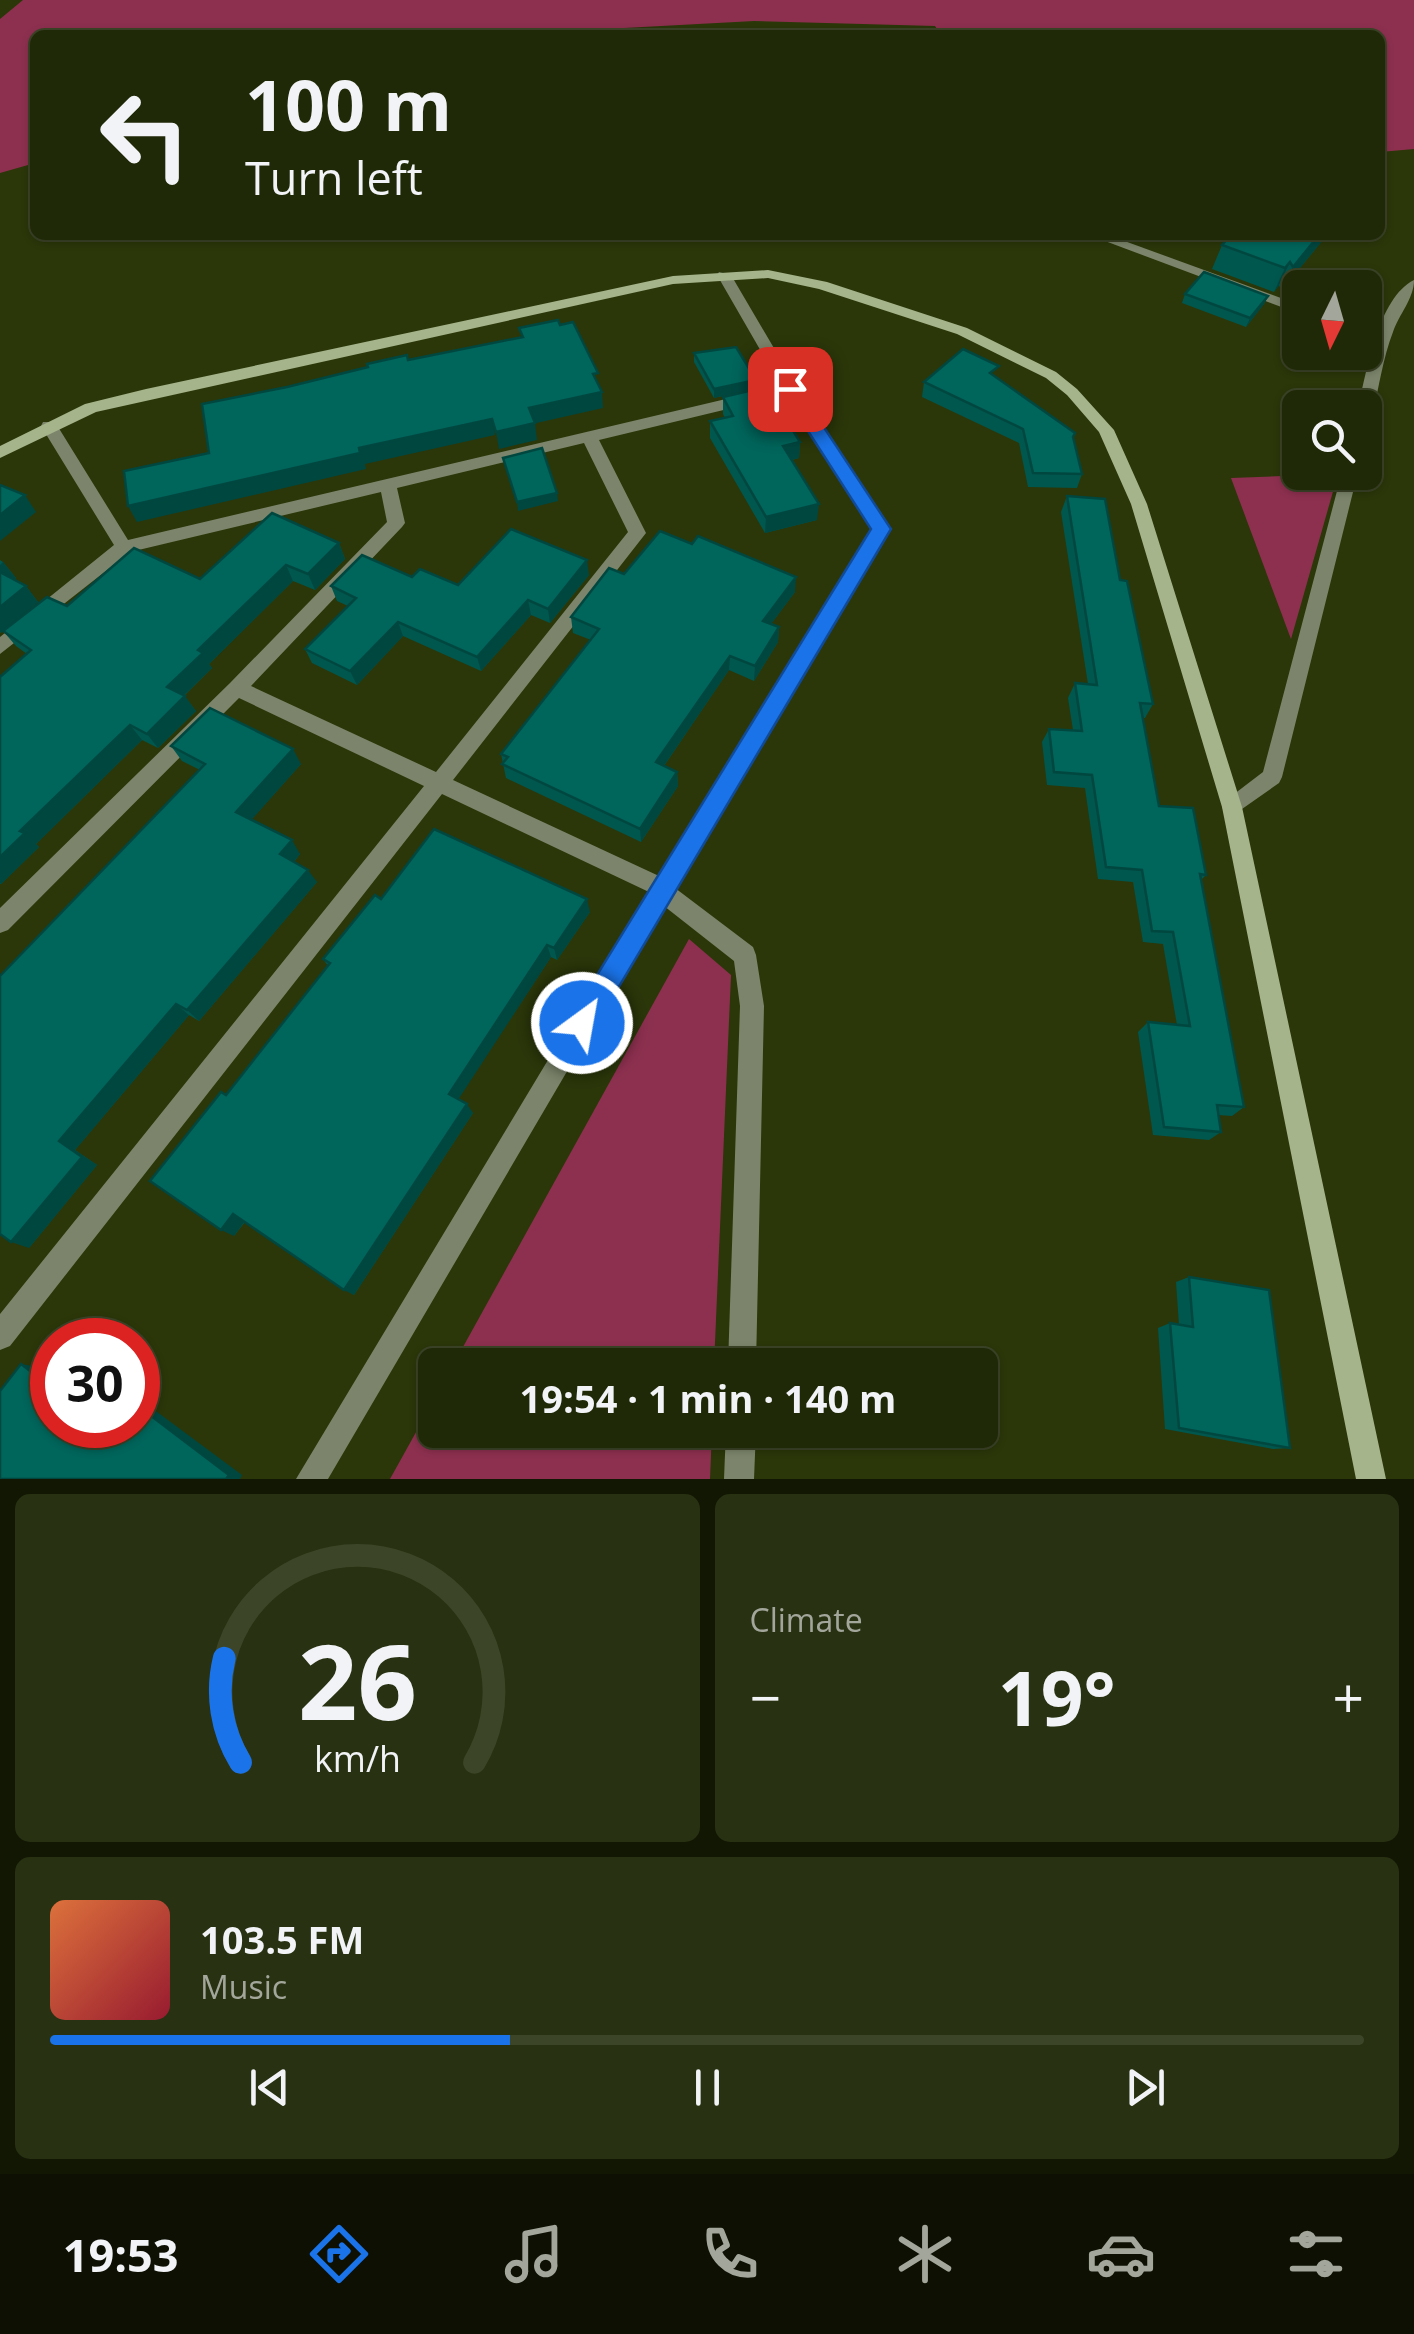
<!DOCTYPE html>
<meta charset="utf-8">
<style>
:root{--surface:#202907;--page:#283111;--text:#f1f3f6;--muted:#a2a69b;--line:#3d4528;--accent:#1a73e8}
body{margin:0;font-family:"Open Sans",sans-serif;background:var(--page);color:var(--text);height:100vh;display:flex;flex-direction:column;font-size:38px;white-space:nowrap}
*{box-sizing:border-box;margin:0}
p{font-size:32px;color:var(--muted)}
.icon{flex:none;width:55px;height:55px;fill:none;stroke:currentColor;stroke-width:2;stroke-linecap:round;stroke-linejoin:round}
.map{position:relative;height:1479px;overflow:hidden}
.panel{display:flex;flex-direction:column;gap:15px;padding:15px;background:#121704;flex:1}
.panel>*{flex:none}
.banner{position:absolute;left:30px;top:30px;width:1355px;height:210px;border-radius:15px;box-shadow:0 2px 8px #0004,0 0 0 2px var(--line);background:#202907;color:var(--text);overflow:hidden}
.needle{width:65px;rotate:185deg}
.tools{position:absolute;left:1282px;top:270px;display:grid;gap:20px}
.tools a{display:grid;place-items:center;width:100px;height:100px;border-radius:15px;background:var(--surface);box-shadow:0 2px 8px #0004,0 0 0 2px var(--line);font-size:50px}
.speed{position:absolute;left:30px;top:1318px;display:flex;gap:20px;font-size:50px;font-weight:700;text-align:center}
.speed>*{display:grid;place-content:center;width:130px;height:130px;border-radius:50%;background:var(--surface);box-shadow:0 2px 8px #0004,0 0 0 2px var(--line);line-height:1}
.speed .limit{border:15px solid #d22;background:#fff;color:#111}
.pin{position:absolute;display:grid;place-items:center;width:85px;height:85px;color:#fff;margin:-42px;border-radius:20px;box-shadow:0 5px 15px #0006}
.me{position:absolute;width:110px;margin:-55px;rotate:32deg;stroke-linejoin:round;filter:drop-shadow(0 0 8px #0008)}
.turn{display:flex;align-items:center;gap:35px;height:210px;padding:0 50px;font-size:45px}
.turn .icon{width:130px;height:130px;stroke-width:2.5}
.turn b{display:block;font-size:70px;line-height:85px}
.big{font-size:75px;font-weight:700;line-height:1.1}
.panel .card{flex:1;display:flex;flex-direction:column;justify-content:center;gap:15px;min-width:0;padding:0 35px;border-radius:15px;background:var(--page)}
.panel .dial{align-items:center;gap:0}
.dial svg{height:260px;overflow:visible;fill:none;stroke:var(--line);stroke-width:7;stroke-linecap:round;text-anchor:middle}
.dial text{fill:var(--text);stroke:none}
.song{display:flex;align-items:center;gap:30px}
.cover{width:120px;height:120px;border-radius:15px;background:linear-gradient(135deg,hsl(20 70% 55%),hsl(350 70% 35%))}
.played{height:10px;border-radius:5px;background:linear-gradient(90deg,var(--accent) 35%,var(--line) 35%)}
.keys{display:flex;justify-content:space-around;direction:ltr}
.heat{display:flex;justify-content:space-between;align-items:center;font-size:55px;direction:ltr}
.panel .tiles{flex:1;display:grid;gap:15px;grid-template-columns:1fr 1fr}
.card:last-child{grid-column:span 2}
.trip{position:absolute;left:418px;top:1348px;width:580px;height:100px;border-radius:15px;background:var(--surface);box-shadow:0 2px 8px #0004,0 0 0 2px var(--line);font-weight:700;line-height:100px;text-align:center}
.menu{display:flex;height:160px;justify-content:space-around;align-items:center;background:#0d1003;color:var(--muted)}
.menu .icon{width:70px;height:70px}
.menu .on{color:var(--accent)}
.menu b{font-size:45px;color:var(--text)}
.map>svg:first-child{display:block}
.green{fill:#8d304f}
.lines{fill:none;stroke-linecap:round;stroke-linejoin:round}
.street{fill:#7c856b;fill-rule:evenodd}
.secondary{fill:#a5b48b;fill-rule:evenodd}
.wall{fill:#00574e}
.shaded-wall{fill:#004740}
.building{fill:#00655b;stroke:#004740;stroke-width:2.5}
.route{fill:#1a73e8;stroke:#114b97;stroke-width:2.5}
</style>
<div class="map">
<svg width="1414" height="1479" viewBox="0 0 1414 1479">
<rect width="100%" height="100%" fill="#2b3709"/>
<g class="green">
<polygon points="23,0 1414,0 1414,149 1380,152 1380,35 941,35 935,26 754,21 496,35 35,35 35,163 0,173 0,19"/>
<polygon points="1338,474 1291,639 1231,478"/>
<polygon points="689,939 731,975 714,1365 453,1365"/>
<polygon points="435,1398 435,1430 712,1430 710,1479 390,1479"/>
</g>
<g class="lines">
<g class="street">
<polygon points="1089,235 1108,235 1300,305 1300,314"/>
<path d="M 719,272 L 731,275 L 798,389 L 890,529 L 675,888 L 753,947 L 756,955 L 764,1006 L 756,1365 L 728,1365 L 740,1006 L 734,961 L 664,906 L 328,1479 L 296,1479 L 649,892 L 442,794 L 10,1346 L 0,1350 L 0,1314 L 424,786 L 239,698 L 8,930 L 0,933 L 0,908 L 230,683 L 387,522 L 381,492 L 130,552 L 0,654 L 0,637 L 114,545 L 41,426 L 43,422 L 55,422 L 128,540 L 781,386 L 717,275 ZM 786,395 L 872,529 L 659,876 L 453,780 L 646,533 L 599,440 ZM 584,443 L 628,532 L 436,772 L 251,686 L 402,527 L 405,523 L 397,488 Z"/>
<path d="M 1414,280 C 1414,299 1399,314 1393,332 C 1383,358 1379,386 1373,413 L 1365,418 L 1365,408 L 1358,408 C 1367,371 1378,298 1414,280 Z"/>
<polygon points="1342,472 1358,472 1282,777 1279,783 1232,816 1225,813 1222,807 1225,801 1263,772"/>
<polygon points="726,1430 756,1430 754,1479 724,1479"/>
</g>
<polygon class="secondary" points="768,270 827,282 967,328 1056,372 1077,389 1114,430 1147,504 1242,807 1386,1479 1356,1479 1222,807 1131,504 1099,432 1067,395 1046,378 957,334 819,289 768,278 673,284 96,412 0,458 0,446 85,404 146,389 673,276"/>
</g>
<g class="wall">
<polygon points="1231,235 1327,235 1281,291 1279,285 1274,292 1212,269 1222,245"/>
<polygon points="1185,294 1268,296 1264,304 1246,327 1182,303"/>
<polygon points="694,353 756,388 714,398 694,362"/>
<polygon points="996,376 1073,438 1082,474 1077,488 1028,487 1019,443 922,397 924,382"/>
<polygon points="723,397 800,442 799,458 792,460 817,520 765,533 710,438 710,421 725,418 723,414"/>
<polygon points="1067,496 1120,580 1153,704 1145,718 1143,718 1159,806 1206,875 1201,880 1244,1107 1232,1116 1218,1115 1221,1132 1209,1140 1153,1135 1138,1032 1148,1022 1177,1025 1163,944 1143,942 1133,882 1098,879 1085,788 1047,785 1042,742 1049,729 1073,730 1068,698 1075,683 1088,684 1061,512"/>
<polygon points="339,543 345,559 315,590 293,581 209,664 212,668 184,696 196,711 158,748 142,740 36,844 39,847 1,884 0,884 0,677 27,654 16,646 3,631 0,633 0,560 3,562 16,578 14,580 26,586 38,602 8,626 67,606 200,579"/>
<polygon points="624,574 795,592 771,624 779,627 778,642 754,681 729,670 664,766 677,772 678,786 641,842 506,778 501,754 591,640 573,633 571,617"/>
<polygon points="589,575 550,623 531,615 481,671 403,636 357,685 312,663 305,649 348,606 337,601 331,586 412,577 458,585"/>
<polygon points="171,746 301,764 251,820 300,854 294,862 317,882 199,1021 189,1015 75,1150 97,1165 29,1248 200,770 182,761"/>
<polygon points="381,899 590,912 557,960 551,957 458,1099 473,1113 354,1295 245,1222 234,1236 226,1095 328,966 323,959"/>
<polygon points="1189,1277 1290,1448 1273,1449 1165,1429 1158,1328 1170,1323 1179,1325 1176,1282"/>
</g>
<g class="shaded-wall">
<polygon points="1319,235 1327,235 1281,291 1293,267"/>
<polygon points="1290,262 1279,285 1274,292 1285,268"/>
<polygon points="1268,296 1264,304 1246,327 1250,318"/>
<polygon points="756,380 756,388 714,398 714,389"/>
<polygon points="602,392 603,408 532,424 529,408"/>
<polygon points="492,419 495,435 365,464 366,469 137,522 128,506 359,448"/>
<polygon points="535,423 537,440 499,449 496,432"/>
<polygon points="800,442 799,458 781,462 783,446"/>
<polygon points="557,493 558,501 518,511 517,502"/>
<polygon points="25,495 36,512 0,541 0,515"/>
<polygon points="819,504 817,520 765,533 766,517"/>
<polygon points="339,543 345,559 315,590 308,574"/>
<polygon points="587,560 589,575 550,623 548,609"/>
<polygon points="3,562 16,578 7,585 0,577 0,565"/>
<polygon points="286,565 293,581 209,664 212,668 177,702 167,687 198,650"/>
<polygon points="796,577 795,592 762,636 763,621"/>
<polygon points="26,586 38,602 0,633 0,607"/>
<polygon points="528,600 531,615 481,671 477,657"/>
<polygon points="398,622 403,636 357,685 350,671"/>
<polygon points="779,627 778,642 754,681 755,666"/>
<polygon points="730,656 729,670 657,776 656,762"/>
<polygon points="185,696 196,711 158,748 147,734"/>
<polygon points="130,725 142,740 36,844 39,847 1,884 0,883 0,857 20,831"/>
<polygon points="293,749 301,764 246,826 236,812"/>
<polygon points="677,772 678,786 641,842 640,829"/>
<polygon points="292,840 300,854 289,868 280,854"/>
<polygon points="308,870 317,882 199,1021 187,1010"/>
<polygon points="587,899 590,912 557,960 554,948"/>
<polygon points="547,945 551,957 456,1103 449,1094"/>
<polygon points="176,1004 189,1015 75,1150 97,1165 29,1248 11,1242 59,1141"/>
<polygon points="467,1104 473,1113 354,1295 344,1290"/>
<polygon points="233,1214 245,1221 234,1236 221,1230"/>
<polygon points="21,1364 38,1367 52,1378 52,1388"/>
<polygon points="138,1390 144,1395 141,1400 242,1475 240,1479 226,1479 138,1406"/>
</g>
<g class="building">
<polygon points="1231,235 1319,235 1293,267 1290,262 1285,268 1222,245"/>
<polygon points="1204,272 1268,296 1250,318 1185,294"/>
<polygon points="558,320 560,325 573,322 598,373 593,374 602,392 529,408 535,423 496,432 492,419 359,448 360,453 128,506 124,471 209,453 202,404 287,387 368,367 367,364 407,355 408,360 523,337 519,328"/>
<polygon points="736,347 756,380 714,389 694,353"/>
<polygon points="963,349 999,366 990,373 1075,433 1073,437 1082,474 1033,473 1023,429 924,382"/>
<polygon points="766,387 800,442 783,446 819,504 766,517 710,421 733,416 723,397"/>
<polygon points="542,448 557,493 517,502 503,458"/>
<polygon points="0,485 25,495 0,515"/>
<polygon points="1067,496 1105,499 1120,580 1127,581 1153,704 1140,703 1159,806 1193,808 1206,875 1200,874 1244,1107 1217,1105 1221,1132 1164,1127 1148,1022 1190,1026 1173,932 1152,931 1142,870 1106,867 1092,775 1054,772 1049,729 1082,731 1075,683 1097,685"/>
<polygon points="272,513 339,543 308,574 286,565 198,650 203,653 167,687 185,696 147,734 130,725 20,831 25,833 0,857 0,677 31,650 3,631 47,597 67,606 134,548 200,579"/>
<polygon points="511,529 587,560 548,609 528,600 477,657 398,622 350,671 305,649 356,598 331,586 362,555 412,577 420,569 458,585"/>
<polygon points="660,531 692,544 698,536 796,577 763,621 779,627 755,666 730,656 656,762 677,772 640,829 502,764 508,757 501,754 599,629 571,617 609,568 624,574"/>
<polygon points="0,572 26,586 0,607"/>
<polygon points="210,708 293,749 236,812 292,840 280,854 308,870 187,1010 176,1004 59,1141 82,1157 11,1242 0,1234 0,976 205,764 171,746"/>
<polygon points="434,829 587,899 554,948 547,945 449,1094 467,1104 344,1290 233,1214 221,1230 150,1181 221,1092 226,1095 330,963 323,959 375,895 381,899"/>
<polygon points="1189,1277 1269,1290 1290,1448 1179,1428 1170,1323 1193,1327"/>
<polygon points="21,1364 52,1388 52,1425 138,1425 138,1406 229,1475 226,1479 0,1479 0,1391"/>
</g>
<polygon class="route" points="790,383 796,385 891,529 592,1032 582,1036 573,1032 569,1023 573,1014 871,529 781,389"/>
</svg>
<div class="tools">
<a><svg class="needle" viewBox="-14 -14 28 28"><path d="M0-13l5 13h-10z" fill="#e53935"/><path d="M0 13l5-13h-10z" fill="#a2a69b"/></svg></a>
<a><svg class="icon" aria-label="search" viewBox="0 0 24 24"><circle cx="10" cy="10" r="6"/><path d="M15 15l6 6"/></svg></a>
</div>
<div class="speed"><div class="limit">30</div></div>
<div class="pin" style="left:790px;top:389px;background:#d93025"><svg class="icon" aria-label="arrive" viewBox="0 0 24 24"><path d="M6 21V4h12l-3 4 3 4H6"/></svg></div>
<svg class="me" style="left:582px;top:1023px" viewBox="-20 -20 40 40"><circle r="17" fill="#1a73e8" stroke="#fff" stroke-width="3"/><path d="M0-11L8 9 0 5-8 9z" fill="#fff"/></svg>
<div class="trip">19:54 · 1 min · 140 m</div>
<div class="banner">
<div class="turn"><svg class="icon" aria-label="left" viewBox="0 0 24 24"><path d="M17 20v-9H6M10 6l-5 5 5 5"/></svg><div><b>100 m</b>Turn left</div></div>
</div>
</div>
<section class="panel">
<div class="tiles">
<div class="card dial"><svg viewBox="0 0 100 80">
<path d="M14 69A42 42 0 1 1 86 69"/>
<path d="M14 69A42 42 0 0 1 9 37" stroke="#1a73e8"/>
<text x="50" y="56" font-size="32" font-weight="700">26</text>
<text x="50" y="72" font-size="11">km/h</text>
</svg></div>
<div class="card"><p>Climate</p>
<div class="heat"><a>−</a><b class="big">19°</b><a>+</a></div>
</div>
<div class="card">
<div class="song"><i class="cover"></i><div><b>103.5 FM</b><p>Music</p></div></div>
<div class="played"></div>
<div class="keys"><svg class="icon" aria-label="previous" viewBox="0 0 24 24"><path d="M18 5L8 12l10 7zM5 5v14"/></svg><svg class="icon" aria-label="pause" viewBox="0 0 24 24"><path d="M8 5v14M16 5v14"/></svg><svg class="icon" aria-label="next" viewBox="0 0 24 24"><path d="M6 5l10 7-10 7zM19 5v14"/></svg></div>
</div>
</div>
</section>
<nav class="menu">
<b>19:53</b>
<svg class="icon on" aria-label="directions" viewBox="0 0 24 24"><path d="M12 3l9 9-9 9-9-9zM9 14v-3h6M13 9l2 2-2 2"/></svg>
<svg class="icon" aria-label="music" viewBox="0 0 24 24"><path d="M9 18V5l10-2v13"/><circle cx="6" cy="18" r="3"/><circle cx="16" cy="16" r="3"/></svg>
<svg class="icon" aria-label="phone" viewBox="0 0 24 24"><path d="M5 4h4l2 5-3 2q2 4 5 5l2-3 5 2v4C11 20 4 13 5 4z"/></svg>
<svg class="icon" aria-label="climate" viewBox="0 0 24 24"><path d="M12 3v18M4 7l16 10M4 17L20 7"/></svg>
<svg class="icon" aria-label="car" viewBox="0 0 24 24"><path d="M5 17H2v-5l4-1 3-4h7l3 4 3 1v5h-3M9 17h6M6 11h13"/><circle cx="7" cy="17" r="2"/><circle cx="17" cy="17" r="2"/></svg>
<svg class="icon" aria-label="filters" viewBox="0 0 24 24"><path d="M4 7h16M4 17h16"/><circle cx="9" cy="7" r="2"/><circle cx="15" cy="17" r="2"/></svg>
</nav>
